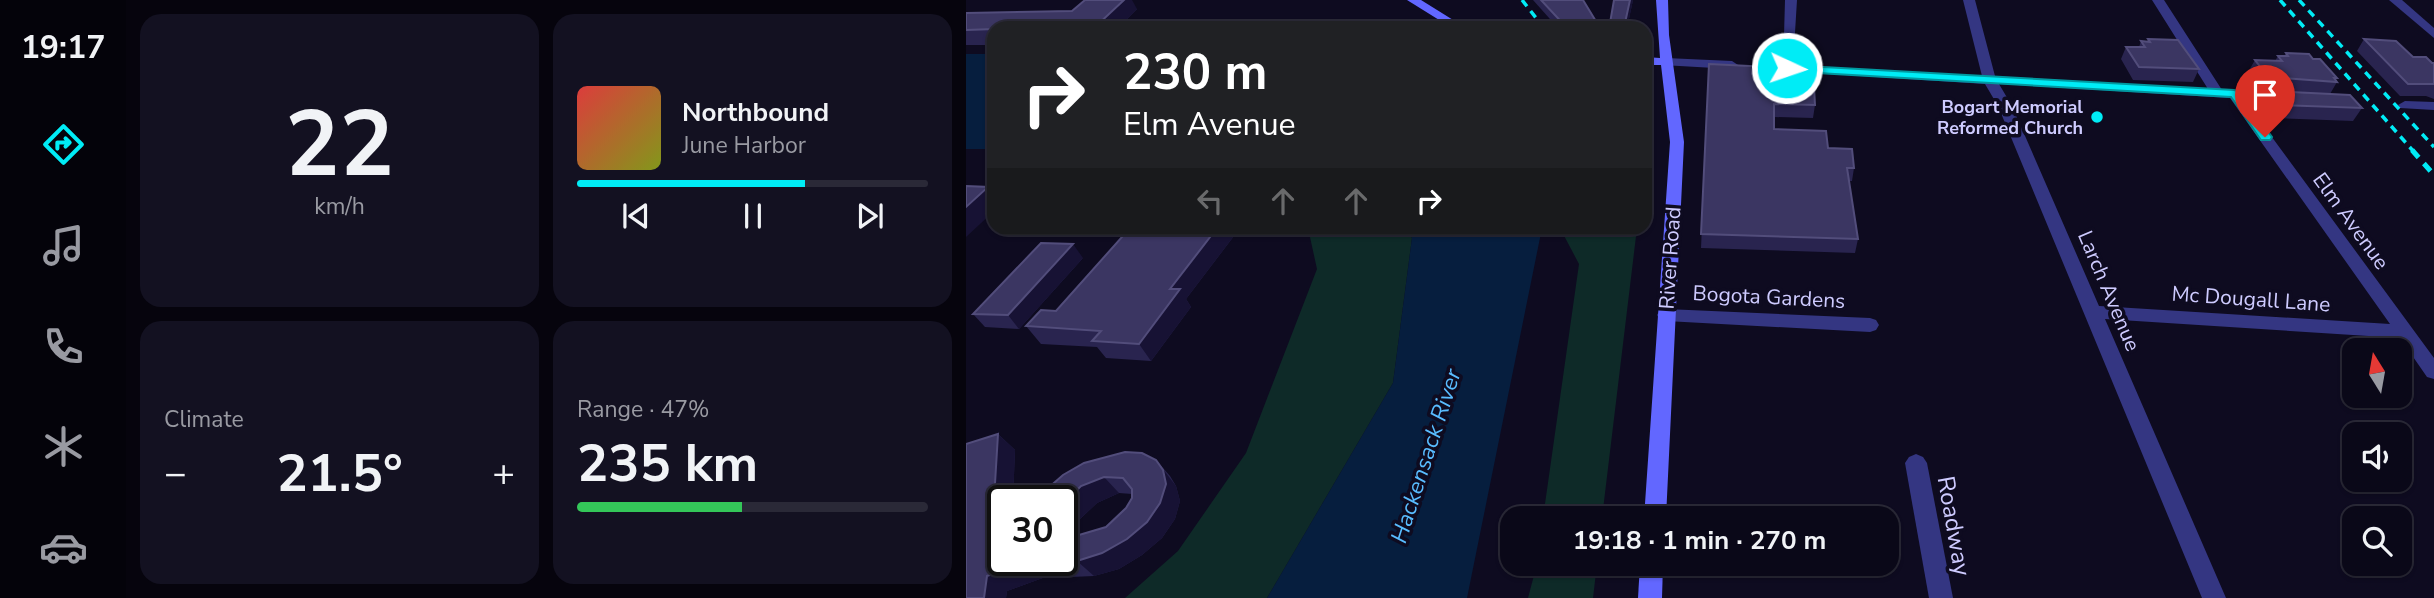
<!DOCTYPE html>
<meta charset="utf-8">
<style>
:root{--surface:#0a0818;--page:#131121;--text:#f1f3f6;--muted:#999aa2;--line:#2a2937;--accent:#00ecf6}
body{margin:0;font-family:"Nunito Sans",sans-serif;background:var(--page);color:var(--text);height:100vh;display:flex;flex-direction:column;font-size:26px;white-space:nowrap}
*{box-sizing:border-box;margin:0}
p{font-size:23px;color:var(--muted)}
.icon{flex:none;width:38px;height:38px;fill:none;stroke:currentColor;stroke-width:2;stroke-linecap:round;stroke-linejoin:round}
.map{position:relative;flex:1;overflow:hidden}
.details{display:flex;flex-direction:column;gap:14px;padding:14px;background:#06040d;width:840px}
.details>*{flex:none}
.top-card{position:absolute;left:21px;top:21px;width:665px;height:214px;border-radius:21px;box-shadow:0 2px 5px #0004,0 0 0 2px var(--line);background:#202124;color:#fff;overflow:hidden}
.needle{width:46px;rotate:349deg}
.controls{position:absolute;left:1376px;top:338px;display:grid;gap:14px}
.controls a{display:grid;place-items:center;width:70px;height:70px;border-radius:14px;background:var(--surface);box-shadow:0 2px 5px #0004,0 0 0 2px var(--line);font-size:35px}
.speed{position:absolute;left:21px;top:485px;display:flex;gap:14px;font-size:35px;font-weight:700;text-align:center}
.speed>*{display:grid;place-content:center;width:91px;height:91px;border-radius:50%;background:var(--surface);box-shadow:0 2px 5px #0004,0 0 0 2px var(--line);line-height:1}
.speed .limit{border:4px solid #111;border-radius:10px;background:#fff;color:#111}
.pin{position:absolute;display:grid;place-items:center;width:60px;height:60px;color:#fff;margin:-72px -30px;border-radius:50% 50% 50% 0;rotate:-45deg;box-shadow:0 0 7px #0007}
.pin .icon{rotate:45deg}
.me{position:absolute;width:77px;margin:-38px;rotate:93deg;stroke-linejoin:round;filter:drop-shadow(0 0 5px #0008)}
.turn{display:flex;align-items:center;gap:24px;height:147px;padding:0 21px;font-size:32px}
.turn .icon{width:91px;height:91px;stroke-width:2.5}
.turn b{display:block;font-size:49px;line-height:60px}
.lanes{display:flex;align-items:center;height:66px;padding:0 21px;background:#0003;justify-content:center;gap:35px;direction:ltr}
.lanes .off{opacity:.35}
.big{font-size:52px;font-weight:700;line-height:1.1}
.details .tile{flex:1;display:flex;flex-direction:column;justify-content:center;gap:10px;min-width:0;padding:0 24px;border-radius:21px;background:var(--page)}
.details .dial{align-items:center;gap:0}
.dial b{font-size:91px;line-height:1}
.song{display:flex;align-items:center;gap:21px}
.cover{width:84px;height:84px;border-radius:10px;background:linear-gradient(135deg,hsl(0 70% 55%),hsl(70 70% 35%))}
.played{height:7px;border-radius:4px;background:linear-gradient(90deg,var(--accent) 65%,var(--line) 65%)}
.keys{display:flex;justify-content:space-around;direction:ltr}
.heat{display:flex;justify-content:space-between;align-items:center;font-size:38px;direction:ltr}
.charge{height:10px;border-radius:5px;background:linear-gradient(90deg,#34c759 47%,var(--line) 0)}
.details .tiles{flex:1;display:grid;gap:14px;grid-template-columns:repeat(2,1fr)}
.trip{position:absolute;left:534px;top:506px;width:399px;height:70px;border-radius:21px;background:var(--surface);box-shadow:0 2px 5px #0004,0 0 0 2px var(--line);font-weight:700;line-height:70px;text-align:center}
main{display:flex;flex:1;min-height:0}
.tab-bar{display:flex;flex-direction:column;width:126px;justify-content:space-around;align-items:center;background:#04030a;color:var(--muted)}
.tab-bar .icon{width:49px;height:49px}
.tab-bar .current{color:var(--accent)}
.tab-bar b{font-size:32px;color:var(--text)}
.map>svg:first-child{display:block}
.green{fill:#0e2a28}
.water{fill:#061e3e}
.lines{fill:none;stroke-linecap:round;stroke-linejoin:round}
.street{fill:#343682;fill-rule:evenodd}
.secondary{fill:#6267ff;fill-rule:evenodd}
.rail-far1{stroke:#00ecf6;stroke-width:3.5;stroke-dasharray:8 6;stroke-linecap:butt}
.rail{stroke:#00ecf6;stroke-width:5;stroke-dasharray:10 8;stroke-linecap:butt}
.wall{fill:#29244f;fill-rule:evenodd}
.shaded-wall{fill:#171234}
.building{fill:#3b3662;stroke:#524d7b;stroke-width:2}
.route{fill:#00ecf6;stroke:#0099a0;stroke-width:2}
.poi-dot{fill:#00ecf6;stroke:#0e0b20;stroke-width:2.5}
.labels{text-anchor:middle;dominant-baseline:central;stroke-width:7;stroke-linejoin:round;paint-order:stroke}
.far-poi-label{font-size:18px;font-weight:bold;fill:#cecbff;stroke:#0e0b20;text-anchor:end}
.street-label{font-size:21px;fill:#cecbff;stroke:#0e0b20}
.water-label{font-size:23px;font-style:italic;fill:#59bcff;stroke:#0e0b20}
.near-street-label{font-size:24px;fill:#cecbff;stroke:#0e0b20}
</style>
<main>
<nav class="tab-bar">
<b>19:17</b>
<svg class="icon current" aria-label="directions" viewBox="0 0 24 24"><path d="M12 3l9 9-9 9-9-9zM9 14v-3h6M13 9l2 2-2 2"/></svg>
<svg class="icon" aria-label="music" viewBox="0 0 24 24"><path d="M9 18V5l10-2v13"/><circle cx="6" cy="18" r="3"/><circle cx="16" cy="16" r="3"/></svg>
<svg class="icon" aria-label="phone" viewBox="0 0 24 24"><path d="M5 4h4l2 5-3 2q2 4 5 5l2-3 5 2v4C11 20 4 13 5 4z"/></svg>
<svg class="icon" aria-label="climate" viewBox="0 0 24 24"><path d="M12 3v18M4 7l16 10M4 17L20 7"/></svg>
<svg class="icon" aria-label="car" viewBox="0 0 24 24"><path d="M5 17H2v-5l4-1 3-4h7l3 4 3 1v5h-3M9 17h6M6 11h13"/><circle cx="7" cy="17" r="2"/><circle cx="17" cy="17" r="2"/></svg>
</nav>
<section class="details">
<div class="tiles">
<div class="tile dial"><b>22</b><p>km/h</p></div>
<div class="tile">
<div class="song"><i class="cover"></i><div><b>Northbound</b><p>June Harbor</p></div></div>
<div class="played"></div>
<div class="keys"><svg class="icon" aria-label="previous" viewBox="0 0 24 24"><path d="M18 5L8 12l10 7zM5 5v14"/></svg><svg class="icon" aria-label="pause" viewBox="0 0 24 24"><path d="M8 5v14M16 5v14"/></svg><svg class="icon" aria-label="next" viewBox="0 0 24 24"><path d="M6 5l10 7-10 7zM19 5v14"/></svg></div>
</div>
<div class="tile"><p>Climate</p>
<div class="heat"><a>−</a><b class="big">21.5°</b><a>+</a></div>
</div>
<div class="tile"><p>Range · 47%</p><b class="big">235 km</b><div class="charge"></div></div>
</div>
</section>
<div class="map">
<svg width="1468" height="598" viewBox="0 0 1468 598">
<rect width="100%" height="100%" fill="#0e0b20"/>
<g class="green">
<polygon points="342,228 441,228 446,238 427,383 301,598 159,598 212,551 280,453 351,269"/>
<polygon points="594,228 671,228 636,518 577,518 613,264"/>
<polygon points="571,564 631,564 627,598 562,598"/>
</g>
<g class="water">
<rect x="0" y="54" width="28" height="95"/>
<polygon points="441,228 576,228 501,598 301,598 427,383 446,238"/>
</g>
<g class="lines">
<g class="street">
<path d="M 819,0 L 831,0 L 827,65 L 1016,76 L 997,0 L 1009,0 L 1029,76 L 1242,89 L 1186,0 L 1198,0 L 1256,90 L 1330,95 L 1332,98 L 1325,102 L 1278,99 L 1468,358 L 1468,379 L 1461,377 L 1434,338 L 1139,319 L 1260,598 L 1236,598 L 1032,106 L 1019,84 L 817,71 ZM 1033,84 L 1264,98 L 1424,324 L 1133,306 L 1046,106 Z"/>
<polygon points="1423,0 1436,0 1468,28 1468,38"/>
<polygon points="700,58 766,61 772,65 766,69 696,65 694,62"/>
<polygon points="1439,101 1468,102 1468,110 1434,108 1432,105"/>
<polygon points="700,309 904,318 910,320 913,325 910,330 904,332 700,321 694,320 691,315 694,310"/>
<polygon points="950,454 957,457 961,463 987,598 963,598 939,463 943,457"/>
</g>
<g class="secondary">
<polygon points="441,0 455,0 500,28 486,28"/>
<polygon points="690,0 702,0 703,35 718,142 700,518 678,518 704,142 695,65 679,65 679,57 694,58"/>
<polygon points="674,564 697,564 696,598 672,598"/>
</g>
<g class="rail-far1">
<polyline points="556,0 578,28"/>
<polyline points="1314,0 1448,152"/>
<polyline points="1333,0 1468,147"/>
</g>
<polyline class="rail" points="1446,150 1468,175"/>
</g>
<g class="wall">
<polygon points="567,0 617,0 631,23 631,28 592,28"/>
<polygon points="648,0 667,0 661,28 644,28 644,23"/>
<polygon points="171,9 152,28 28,28 28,45 0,45 0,13"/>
<polygon points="1182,39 1233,69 1227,82 1167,80 1155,59 1160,47 1173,47 1175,41 1181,41"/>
<polygon points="1398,39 1447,57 1468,63 1468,99 1460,96 1434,96 1391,51"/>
<polygon points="1320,53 1347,59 1371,78 1370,80 1371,82 1364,94 1396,108 1387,121 1308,118 1297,104 1304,91 1341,93 1295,90 1282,72 1289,60 1309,61 1312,56 1318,56"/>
<polygon points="743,64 849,105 847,118 808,117 808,129 862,148 888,168 886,181 883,181 892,239 889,253 735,248"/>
<polygon points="164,228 274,228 220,299 225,307 185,361 140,358 131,347 75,344 60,326 90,311"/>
<polygon points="117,258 53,329 19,327 7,314"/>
<path d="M 32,434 L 49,450 L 47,500 L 37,500 L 37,560 L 96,560 L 96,500 L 73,500 L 80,490 L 97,475 L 118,463 L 159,452 L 176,453 L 190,460 L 204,476 L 210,486 L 214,501 L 209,519 L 196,538 L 176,555 L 153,569 L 128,576 L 105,577 L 93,572 L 41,591 L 40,598 L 0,598 L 0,444 ZM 153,493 L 166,494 L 166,498 L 160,508 L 140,527 L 113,535 L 109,534 L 110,528 L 114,519 L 131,503 Z"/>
</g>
<g class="shaded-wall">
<polygon points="158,0 166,0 171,9 152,28 128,28"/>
<polygon points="664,0 667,0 661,28 660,28 659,23"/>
<polygon points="22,187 28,195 28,211 0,237 0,207"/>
<polygon points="251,228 274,228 220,299 225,307 185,361 173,344 204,289"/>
<polygon points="107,244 117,258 53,329 42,315"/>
<polygon points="32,434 49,450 47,500 37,500 37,542 26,533"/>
<polygon points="190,460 210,486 214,501 209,519 196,538 176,555 153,569 128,576 111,561 136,553"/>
<polygon points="138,477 153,493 131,503 114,519 110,528 109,537 96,530 97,503 115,486"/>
<polygon points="64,560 79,560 93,572 41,591 40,598 18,598 21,576"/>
</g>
<g class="building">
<polygon points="119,0 158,0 128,28 28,28 28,29 0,30 0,13 106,11"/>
<polygon points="575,0 617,0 631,23 626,23 629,28 601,28"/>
<polygon points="648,0 664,0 659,23 644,23"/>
<polygon points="1182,39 1212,40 1233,69 1173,67 1160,47 1179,47 1175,41 1184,42"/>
<polygon points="1398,39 1430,41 1447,57 1460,57 1466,63 1468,63 1468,84 1442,84"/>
<polygon points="1320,53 1343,54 1347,59 1354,59 1371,78 1368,78 1371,82 1302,77 1289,60 1316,61 1312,56 1322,56"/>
<polygon points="743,64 847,69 849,105 808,104 808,129 860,131 862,148 886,149 888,168 881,168 892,239 735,234"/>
<polygon points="1304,91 1384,95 1396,108 1316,105"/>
<polygon points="0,186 22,187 0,207"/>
<polygon points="164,228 251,228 204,289 214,289 173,344 126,341 135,331 60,326 75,310 90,311"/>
<polygon points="75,243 107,244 42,315 7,314"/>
<polygon points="32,434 26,533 37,529 37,560 64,560 21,576 18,598 0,598 0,444"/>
<polygon points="159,452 176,453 190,460 197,470 200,484 194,503 181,522 161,539 136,553 111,561 87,561 84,560 96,560 96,529 102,534 113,535 140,527 160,508 166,498 166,489 157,478 138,477 115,486 96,505 96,500 73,500 80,490 97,475 118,463"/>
</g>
<polygon class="route" points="821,65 1268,90 1272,91 1306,137 1304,140 1295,140 1265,97 817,71 817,66"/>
<circle class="poi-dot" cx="1131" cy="117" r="7"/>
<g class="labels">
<g class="far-poi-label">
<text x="1117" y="107">Bogart Memorial<tspan x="1117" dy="21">Reformed Church</tspan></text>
</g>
<g class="street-label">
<text transform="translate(1385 221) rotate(54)">Elm Avenue</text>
<text transform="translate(704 258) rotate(-86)">River Road</text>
<text transform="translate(1143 291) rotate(67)">Larch Avenue</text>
<text transform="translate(803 297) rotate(3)">Bogota Gardens</text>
<text transform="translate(1285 299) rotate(4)">Mc Dougall Lane</text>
</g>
<g class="water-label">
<text transform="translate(460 456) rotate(-72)">Hackensack River</text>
</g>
<g class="near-street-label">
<text transform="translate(988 526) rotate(80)">Roadway</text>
</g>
</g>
</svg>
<div class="controls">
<a><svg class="needle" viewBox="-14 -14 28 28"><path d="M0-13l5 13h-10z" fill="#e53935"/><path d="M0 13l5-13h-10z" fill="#999aa2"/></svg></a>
<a><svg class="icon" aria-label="sound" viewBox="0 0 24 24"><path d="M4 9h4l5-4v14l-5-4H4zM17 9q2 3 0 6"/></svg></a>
<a><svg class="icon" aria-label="search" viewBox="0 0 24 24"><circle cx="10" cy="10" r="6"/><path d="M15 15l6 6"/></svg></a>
</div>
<div class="speed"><div class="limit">30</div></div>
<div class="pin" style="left:1299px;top:137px;background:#d93025"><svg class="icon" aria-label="arrive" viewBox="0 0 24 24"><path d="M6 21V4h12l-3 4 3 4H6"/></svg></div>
<svg class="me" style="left:821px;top:68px" viewBox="-20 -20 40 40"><circle r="17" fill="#00ecf6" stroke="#fff" stroke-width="3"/><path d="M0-11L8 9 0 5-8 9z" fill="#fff"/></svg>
<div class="trip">19:18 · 1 min · 270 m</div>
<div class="top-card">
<div class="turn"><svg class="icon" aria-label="right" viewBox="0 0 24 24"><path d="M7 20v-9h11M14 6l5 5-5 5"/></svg><div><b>230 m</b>Elm Avenue</div></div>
<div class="lanes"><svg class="icon off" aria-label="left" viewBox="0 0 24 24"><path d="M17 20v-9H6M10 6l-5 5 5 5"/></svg><svg class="icon off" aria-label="ahead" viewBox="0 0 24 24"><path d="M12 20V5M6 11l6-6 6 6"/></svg><svg class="icon off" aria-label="ahead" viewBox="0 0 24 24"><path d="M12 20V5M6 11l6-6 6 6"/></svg><svg class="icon" aria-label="right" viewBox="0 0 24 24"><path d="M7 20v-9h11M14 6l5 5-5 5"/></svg></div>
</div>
</div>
</main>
